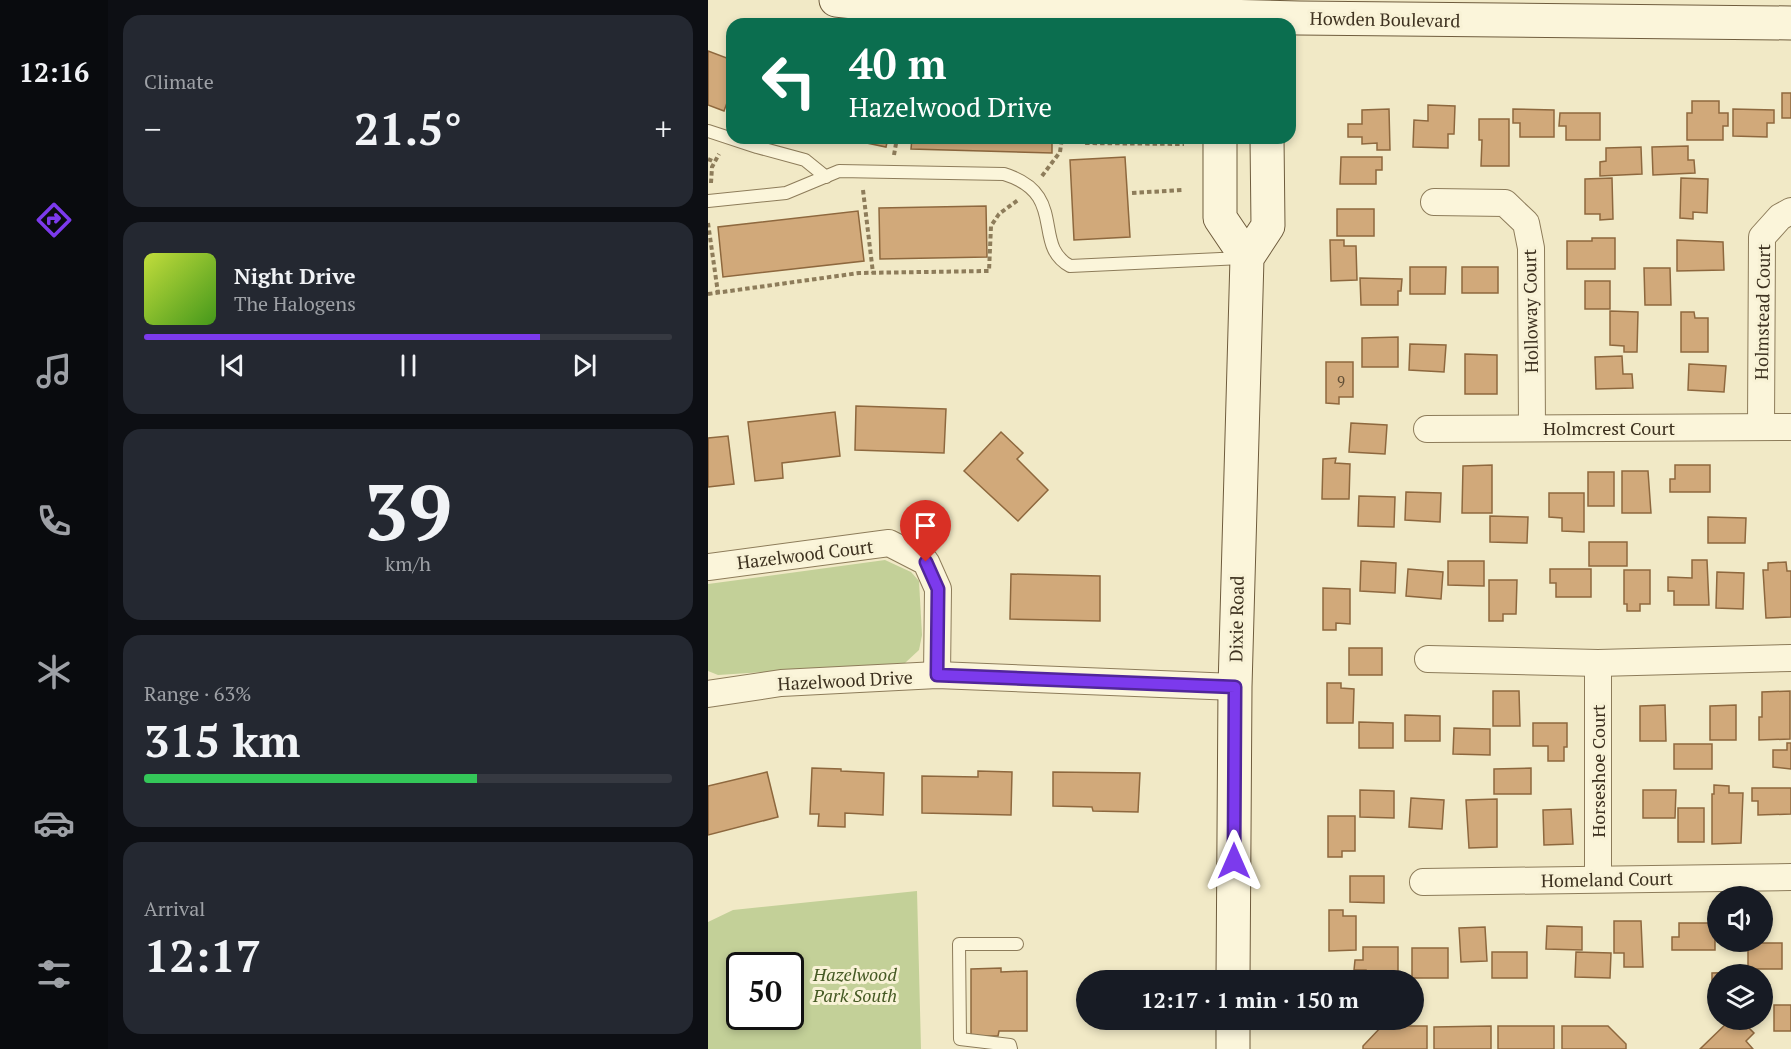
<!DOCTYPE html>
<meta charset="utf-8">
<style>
:root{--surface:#171b24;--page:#242831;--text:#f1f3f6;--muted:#9ea1a6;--line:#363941;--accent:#7c3aed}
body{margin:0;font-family:"PT Serif",serif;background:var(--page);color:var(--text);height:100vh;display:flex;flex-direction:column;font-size:22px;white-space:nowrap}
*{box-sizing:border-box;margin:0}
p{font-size:20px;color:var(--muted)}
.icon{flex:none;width:33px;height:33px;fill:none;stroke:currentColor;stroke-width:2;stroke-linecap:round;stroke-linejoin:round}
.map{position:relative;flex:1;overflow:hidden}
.drawer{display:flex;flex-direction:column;gap:15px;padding:15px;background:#0d0f14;width:600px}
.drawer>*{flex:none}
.guide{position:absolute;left:18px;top:18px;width:570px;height:126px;border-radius:18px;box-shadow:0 3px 9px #0003;background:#0b6e4f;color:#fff;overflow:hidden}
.fabs{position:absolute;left:999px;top:886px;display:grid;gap:12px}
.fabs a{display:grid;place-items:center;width:66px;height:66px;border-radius:50%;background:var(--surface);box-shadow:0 3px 9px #0003;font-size:30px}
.speed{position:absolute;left:18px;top:952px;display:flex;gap:12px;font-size:30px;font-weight:700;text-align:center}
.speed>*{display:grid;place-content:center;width:78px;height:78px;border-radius:50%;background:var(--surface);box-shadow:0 3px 9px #0003;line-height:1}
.speed .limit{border:3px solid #111;border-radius:9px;background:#fff;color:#111}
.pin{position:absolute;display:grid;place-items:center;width:51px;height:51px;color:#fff;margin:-62px -26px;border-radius:50% 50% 50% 0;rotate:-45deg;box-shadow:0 0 6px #0007}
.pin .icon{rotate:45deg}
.me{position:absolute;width:66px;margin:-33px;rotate:0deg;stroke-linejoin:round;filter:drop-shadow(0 0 4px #0008)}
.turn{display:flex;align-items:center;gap:21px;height:126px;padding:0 24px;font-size:27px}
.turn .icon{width:78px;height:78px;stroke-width:2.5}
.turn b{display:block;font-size:42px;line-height:51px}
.big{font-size:45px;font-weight:600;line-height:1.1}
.drawer .card{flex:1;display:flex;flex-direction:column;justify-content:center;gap:9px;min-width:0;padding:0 21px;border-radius:18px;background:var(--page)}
.drawer .dial{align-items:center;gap:0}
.dial b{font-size:78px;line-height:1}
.song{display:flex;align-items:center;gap:18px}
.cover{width:72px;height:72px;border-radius:9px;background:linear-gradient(135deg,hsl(70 70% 55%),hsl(100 70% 35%))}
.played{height:6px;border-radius:3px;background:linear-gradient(90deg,var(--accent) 75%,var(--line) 75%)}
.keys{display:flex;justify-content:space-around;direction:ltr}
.heat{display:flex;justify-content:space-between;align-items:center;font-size:33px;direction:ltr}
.charge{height:9px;border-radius:4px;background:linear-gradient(90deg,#34c759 63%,var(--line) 0)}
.trip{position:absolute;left:368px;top:970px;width:348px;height:60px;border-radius:30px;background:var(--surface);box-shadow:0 3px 9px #0003;font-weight:600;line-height:60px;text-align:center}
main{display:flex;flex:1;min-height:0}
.menu{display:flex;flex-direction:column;width:108px;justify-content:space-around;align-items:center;background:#090b0e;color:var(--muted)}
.menu .icon{width:42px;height:42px}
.menu .active{color:var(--accent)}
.menu b{font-size:27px;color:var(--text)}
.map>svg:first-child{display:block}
.green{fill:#c3d098;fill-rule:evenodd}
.building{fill:#d1a97a;stroke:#8e683e;stroke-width:1.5}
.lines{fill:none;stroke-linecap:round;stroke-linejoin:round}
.lane-casing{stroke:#8d7c5a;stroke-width:14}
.street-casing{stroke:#8d7c5a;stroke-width:28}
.secondary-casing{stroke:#6f5c3d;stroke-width:35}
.path{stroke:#8d7c5a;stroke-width:4;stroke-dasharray:4.5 3;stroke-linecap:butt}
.lane{stroke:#fbf5da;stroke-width:12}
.street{stroke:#fbf5da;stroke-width:26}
.secondary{stroke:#fbf5da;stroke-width:33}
.route-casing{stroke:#51269a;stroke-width:15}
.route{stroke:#7c3aed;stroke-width:10}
.labels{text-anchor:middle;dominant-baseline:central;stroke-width:6;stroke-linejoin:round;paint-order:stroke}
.number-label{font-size:15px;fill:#624f36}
.street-label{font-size:18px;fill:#3d311f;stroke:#f8f2d6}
.park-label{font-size:18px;font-style:italic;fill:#465a24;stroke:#f8f2d6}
</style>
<main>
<nav class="menu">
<b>12:16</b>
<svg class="icon active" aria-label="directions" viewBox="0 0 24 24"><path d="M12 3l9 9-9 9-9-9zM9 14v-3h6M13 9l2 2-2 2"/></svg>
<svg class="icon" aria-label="music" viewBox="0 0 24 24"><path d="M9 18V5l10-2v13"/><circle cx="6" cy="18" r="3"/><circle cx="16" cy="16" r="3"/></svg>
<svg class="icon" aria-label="phone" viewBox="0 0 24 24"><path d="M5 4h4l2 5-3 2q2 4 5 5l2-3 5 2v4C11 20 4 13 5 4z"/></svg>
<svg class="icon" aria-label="climate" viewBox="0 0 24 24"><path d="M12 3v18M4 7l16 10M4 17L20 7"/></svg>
<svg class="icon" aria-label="car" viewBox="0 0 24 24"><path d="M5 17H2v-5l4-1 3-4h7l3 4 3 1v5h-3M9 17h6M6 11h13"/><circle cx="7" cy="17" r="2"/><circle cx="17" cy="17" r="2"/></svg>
<svg class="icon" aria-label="filters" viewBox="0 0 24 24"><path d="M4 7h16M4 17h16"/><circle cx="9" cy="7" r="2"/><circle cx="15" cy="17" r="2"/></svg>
</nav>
<section class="drawer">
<div class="card"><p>Climate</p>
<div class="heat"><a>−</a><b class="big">21.5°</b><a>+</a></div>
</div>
<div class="card">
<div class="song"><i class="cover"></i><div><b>Night Drive</b><p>The Halogens</p></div></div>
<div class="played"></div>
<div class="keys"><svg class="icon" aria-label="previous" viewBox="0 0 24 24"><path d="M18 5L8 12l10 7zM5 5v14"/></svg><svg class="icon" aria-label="pause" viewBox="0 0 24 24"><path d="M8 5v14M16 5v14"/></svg><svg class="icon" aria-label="next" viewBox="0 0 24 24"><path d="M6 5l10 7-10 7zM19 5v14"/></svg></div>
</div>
<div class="card dial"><b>39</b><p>km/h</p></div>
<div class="card"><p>Range · 63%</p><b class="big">315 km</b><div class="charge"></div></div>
<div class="card"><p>Arrival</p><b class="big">12:17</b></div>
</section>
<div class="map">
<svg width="1083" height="1049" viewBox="0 0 1083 1049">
<rect width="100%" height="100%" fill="#f1e9c6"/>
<g class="green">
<polygon points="177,560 203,572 211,581 214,635 211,650 197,663 10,675 0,671 0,584"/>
<path d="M 209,891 L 213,1049 L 0,1049 L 0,922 L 25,910 ZM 32,966 L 82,966 L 82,1017 L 32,1017 Z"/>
</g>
<g class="building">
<polygon points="0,51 24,60 24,89 16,111 0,105"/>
<rect x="1074" y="93" width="9" height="25"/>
<polygon points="984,101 1011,101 1011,113 1020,113 1020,126 1015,126 1015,140 979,140 979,113 984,113"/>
<polygon points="720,105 747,106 746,134 740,134 740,148 705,147 706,120 720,121"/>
<polygon points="681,109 682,150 669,150 669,143 654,144 654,137 640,137 640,124 654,124 654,110"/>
<polygon points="805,109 846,110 846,137 812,137 812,123 805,123"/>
<polygon points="1025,109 1066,110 1066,123 1059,123 1059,137 1025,136"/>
<polygon points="852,113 892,113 892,140 858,140 858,126 851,126"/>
<polygon points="771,119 801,119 801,166 773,166 774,140 771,140"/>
<polygon points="135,138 180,138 178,147"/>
<polygon points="204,138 344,138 344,153 203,149"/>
<polygon points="980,146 980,160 986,160 987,173 945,175 944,147"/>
<polygon points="933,147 934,174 892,176 892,162 898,161 898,148"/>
<polygon points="417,157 422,237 366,240 362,160"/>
<polygon points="633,157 674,157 674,170 668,170 668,184 632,184"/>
<polygon points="904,178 905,219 892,220 892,214 877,214 877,179"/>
<polygon points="973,178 1000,179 999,213 985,212 985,219 972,218"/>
<polygon points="278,206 279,257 172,259 171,208"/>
<rect x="629" y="209" width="37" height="27"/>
<polygon points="150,211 156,261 15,277 10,227"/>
<polygon points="884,238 907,238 907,269 859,269 859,241 884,241"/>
<polygon points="622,240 636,240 636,246 648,246 649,280 623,281"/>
<polygon points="969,240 1015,242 1016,270 969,271"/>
<polygon points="702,267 738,267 737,294 702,294"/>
<rect x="754" y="267" width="36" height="26"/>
<polygon points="936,268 962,268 963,305 937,305"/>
<polygon points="652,278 694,279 693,291 690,291 690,305 653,305"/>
<rect x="877" y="281" width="25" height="28"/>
<polygon points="902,311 930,312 929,352 916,352 916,346 902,345"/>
<polygon points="973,312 986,312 987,318 1000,318 1000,352 973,352"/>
<polygon points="690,337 690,367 654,367 654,338"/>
<polygon points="702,344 738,345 736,372 701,370"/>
<polygon points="757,354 789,355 789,394 757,394"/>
<polygon points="914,356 915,374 924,374 925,388 888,389 887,357"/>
<polygon points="618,362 645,362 645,397 631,397 631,404 618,403"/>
<polygon points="981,364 1018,366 1016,392 980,390"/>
<polygon points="148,406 238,409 236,453 147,450"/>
<polygon points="127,412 132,456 74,463 75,478 47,481 40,422"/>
<polygon points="643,423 679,425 677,454 641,452"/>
<polygon points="293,432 315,453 309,459 340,490 310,521 256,471"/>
<polygon points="20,436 26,484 0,487 0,438"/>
<polygon points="628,458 627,463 642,464 641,499 614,499 615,459"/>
<polygon points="784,465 784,513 754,513 755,466"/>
<polygon points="967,465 1002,465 1002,492 962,492 962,479 967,479"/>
<polygon points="914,471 940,471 943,513 914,513"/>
<rect x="880" y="472" width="26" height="34"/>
<polygon points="698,492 733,493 732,522 697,520"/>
<polygon points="841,493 876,493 876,532 854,531 854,518 841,517"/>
<polygon points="651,496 687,497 686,527 650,526"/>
<polygon points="782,516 820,517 819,543 782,542"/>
<polygon points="1000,517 1038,518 1037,543 1000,543"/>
<rect x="881" y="542" width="38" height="24"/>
<polygon points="984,560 999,560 1001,605 966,605 966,591 960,591 960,577 984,578"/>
<polygon points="653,561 688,563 687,593 652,591"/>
<polygon points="740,561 776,561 776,586 740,585"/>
<polygon points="1078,562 1079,571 1083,571 1083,617 1058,618 1055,570 1060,570 1060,563"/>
<polygon points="700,569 735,572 733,599 698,596"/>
<polygon points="842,569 883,569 883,597 848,597 848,583 842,583"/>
<polygon points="916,570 942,570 942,604 932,604 932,611 919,611 919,604 916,604"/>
<polygon points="1009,572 1036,573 1035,609 1008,608"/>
<polygon points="303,574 392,576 392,621 302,619"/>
<polygon points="781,580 809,580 808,614 795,614 795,621 781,621"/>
<polygon points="615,588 642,589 642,624 628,623 628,630 615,630"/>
<rect x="641" y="648" width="33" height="27"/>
<polygon points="619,683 633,683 633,688 646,689 645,723 619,723"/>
<polygon points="785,691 811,691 812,726 785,726"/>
<polygon points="1082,691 1082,739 1051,740 1051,717 1054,717 1054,692"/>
<polygon points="957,705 958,741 932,741 932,706"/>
<polygon points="1028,705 1028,740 1002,740 1002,706"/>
<polygon points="697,715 732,716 732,741 697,741"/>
<polygon points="651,722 685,723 685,748 651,748"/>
<polygon points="825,723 859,723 859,747 856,747 856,761 840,761 840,746 825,746"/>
<polygon points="746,728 782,729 782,755 745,754"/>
<polygon points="1079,743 1083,743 1083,769 1065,767 1065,750 1079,750"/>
<rect x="966" y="744" width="38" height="25"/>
<polygon points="104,768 133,769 133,771 176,773 175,815 137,813 137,827 110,826 111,814 102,814"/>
<polygon points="823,768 823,794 786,794 786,769"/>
<polygon points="270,771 304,772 303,815 214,813 214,776 270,777"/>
<polygon points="59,772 70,817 0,835 0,786"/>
<polygon points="345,772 432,773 430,812 385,811 384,807 345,806"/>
<polygon points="1006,785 1021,786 1021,793 1035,793 1033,843 1004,844 1004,794 1006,794"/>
<polygon points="1044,788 1083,788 1083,814 1050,815 1050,801 1044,801"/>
<polygon points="652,790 686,791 686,818 652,817"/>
<polygon points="935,790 968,790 967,818 935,818"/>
<polygon points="703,798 736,800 734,829 701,827"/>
<polygon points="789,799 789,847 761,848 758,800"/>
<rect x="970" y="808" width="26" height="34"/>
<polygon points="863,809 865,844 836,845 835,810"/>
<polygon points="620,816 647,816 647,851 634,851 634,857 620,857"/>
<polygon points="642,876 676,876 676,903 642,902"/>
<polygon points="621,910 635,910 635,916 648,916 648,950 621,951"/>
<polygon points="906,921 933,921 935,967 916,967 916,953 906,953"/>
<polygon points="971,923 1007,923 1007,950 964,950 964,937 971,937"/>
<polygon points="839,926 874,927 874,950 838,949"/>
<polygon points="777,927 779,961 753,962 751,928"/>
<rect x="1040" y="943" width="34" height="26"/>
<polygon points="655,947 690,947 690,972 658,973 658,970 646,970 647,960 655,960"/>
<rect x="704" y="948" width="36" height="30"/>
<rect x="784" y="952" width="35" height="26"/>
<polygon points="868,952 903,953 902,978 867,977"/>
<polygon points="293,968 293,972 319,971 319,1031 291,1031 290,1036 263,1036 263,969"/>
<polygon points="1041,972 1041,975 1010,975 1010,999 1004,999 1004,973"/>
<rect x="1066" y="1005" width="17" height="26"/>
<polygon points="1022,1020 1033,1020 1046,1033 1038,1041 1045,1049 992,1049"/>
<polygon points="674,1026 719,1026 719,1049 655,1049 655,1046"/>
<polygon points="783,1026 783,1049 726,1049 726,1027"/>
<rect x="790" y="1026" width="56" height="23"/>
<polygon points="854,1026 900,1026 918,1044 918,1049 854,1049"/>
</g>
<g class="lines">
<g class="lane-casing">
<g id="lane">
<polyline points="0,131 49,147 97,160 118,177"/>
<path d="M 0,201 L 78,193 L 131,171 L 296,174 C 361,194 323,245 362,266 L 534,258"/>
<polyline points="303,1049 302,1045 252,1039 251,944 309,944"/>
</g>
</g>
<g class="street-casing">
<g id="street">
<polyline points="726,202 797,203 818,223 823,248 824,428"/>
<polyline points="1053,427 1054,237 1072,217 1083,211"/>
<polyline points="719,429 1083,427"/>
<polyline points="0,567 181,543 218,562 230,589 229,675"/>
<polyline points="720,659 890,663 1083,658"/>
<polyline points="890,663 890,879"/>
<polyline points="0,694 73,683 229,675 527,687"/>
<polyline points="715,882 1083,877"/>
</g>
</g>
<g class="secondary-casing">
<g id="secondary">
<polyline points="128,0 201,8 591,18 1083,23"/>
<polyline points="512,138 512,218 539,258"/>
<polyline points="525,981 527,687 539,258 560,226 559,138"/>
<polyline points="525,1049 525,1020"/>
</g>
</g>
<g class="path">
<polyline points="372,138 376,143 476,144"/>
<polyline points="186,155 189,138"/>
<polyline points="0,159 7,162"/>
<polyline points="334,176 352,152 354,138"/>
<polyline points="3,183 4,167 11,154"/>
<polyline points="155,190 165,273"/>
<polyline points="424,193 475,190"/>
<polyline points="0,223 10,293"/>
<polyline points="0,294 151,273 281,271 283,226 291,214 310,200"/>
</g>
<use href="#lane" class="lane"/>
<use href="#street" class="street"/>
<use href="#secondary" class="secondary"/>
</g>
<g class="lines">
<g class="route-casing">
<polyline id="route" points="218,562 230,589 229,675 527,687 526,861"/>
</g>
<use href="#route" class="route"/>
</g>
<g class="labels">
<g class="number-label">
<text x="633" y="381">9</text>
</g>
<g class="street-label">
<text transform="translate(677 19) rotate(1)">Howden Boulevard</text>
<text transform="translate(822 311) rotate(-91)">Holloway Court</text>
<text transform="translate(1054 312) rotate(-89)">Holmstead Court</text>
<text x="901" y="428">Holmcrest Court</text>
<text transform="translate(97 554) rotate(-7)">Hazelwood Court</text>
<text transform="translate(528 619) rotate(-89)">Dixie Road</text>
<text transform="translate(137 680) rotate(-3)">Hazelwood Drive</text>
<text transform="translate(890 771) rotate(-90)">Horseshoe Court</text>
<text transform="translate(899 879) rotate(-1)">Homeland Court</text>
</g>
<g class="park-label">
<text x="147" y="974">Hazelwood<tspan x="147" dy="21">Park South</tspan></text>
</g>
</g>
</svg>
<div class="fabs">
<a><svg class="icon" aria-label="sound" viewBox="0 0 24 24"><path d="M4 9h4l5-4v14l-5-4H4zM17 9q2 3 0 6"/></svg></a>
<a><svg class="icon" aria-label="layers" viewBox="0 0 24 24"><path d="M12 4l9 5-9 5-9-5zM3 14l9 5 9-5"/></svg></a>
</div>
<div class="speed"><div class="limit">50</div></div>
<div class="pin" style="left:218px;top:562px;background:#d93025"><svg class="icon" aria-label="arrive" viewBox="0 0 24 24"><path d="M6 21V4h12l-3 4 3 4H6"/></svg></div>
<svg class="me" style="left:526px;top:861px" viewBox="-20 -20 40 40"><path d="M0-17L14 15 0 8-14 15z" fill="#7c3aed" stroke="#fff" stroke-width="4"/></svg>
<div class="trip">12:17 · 1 min · 150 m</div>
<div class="guide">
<div class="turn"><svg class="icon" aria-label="left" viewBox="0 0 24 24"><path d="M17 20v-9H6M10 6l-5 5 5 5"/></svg><div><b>40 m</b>Hazelwood Drive</div></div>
</div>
</div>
</main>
